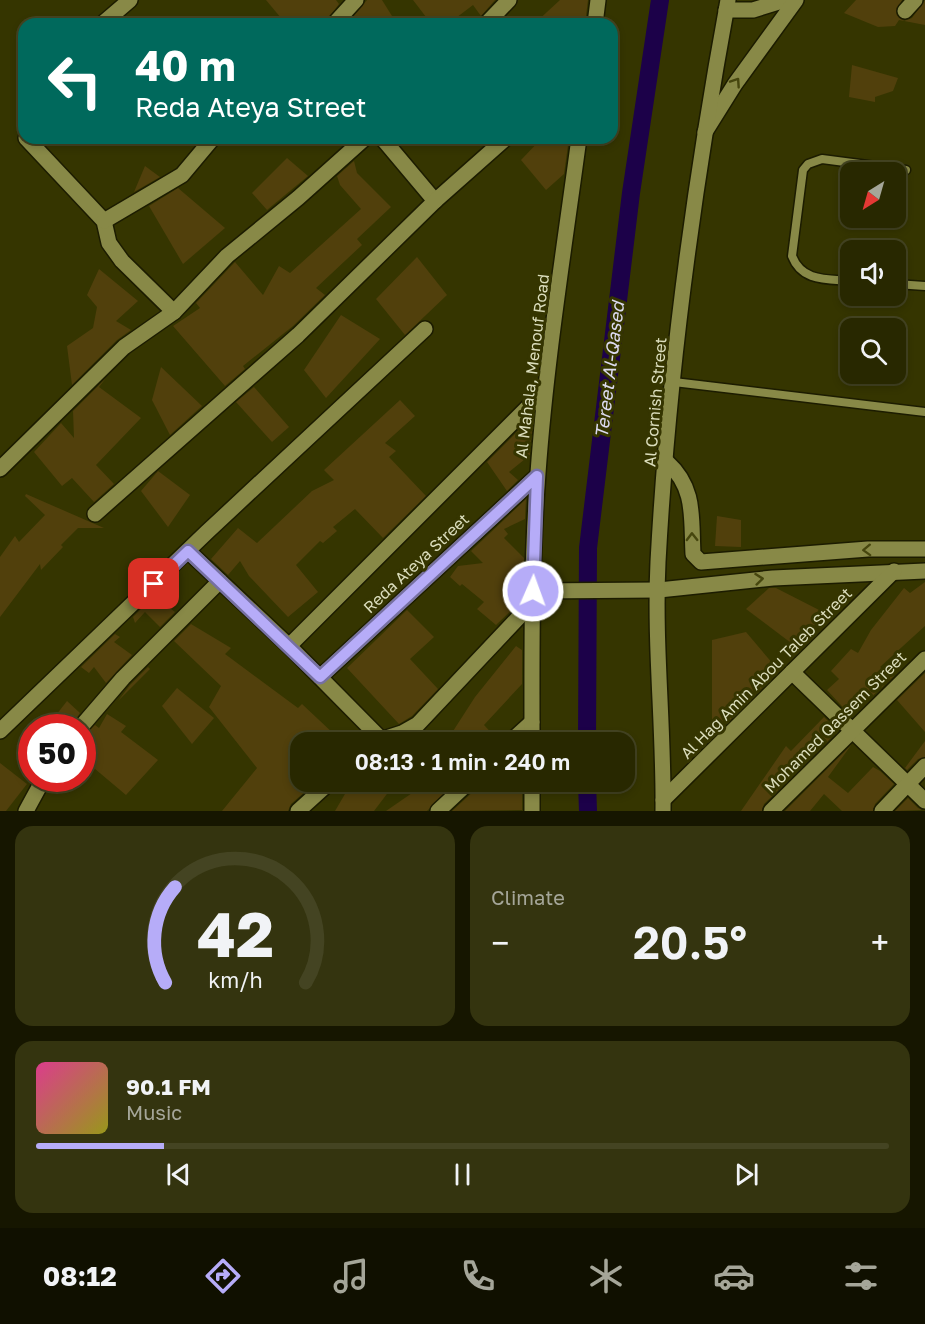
<!DOCTYPE html>
<meta charset="utf-8">
<style>
:root{--surface:#282800;--page:#34340f;--text:#f1f3f6;--muted:#a5a699;--line:#442;--accent:#b6acf8}
body{margin:0;font-family:"Golos Text",sans-serif;background:var(--page);color:var(--text);height:100vh;display:flex;flex-direction:column;font-size:22px;white-space:nowrap}
*{box-sizing:border-box;margin:0}
p{font-size:20px;color:var(--muted)}
.icon{flex:none;width:33px;height:33px;fill:none;stroke:currentColor;stroke-width:2;stroke-linecap:round;stroke-linejoin:round}
.map{position:relative;height:811px;overflow:hidden}
.drawer{display:flex;flex-direction:column;gap:15px;padding:15px;background:#161600;flex:1}
.drawer>*{flex:none}
.banner{position:absolute;left:18px;top:18px;width:600px;height:126px;border-radius:18px;box-shadow:0 3px 9px #0003,0 0 0 2px var(--line);background:#00695c;color:#fff;overflow:hidden}
.needle{width:39px;rotate:217deg}
.tools{position:absolute;left:840px;top:162px;display:grid;gap:12px}
.tools a{display:grid;place-items:center;width:66px;height:66px;border-radius:12px;background:var(--surface);box-shadow:0 3px 9px #0003,0 0 0 2px var(--line);font-size:30px}
.speed{position:absolute;left:18px;top:714px;display:flex;gap:12px;font-size:30px;font-weight:700;text-align:center}
.speed>*{display:grid;place-content:center;width:78px;height:78px;border-radius:50%;background:var(--surface);box-shadow:0 3px 9px #0003,0 0 0 2px var(--line);line-height:1}
.speed .limit{border:9px solid #d22;background:#fff;color:#111}
.pin{position:absolute;display:grid;place-items:center;width:51px;height:51px;color:#fff;margin:-26px;border-radius:12px;box-shadow:0 3px 9px #0006}
.me{position:absolute;width:66px;margin:-33px;rotate:2deg;stroke-linejoin:round;filter:drop-shadow(0 0 4px #0008)}
.turn{display:flex;align-items:center;gap:21px;height:126px;padding:0 18px;font-size:27px}
.turn .icon{width:78px;height:78px;stroke-width:2.5}
.turn b{display:block;font-size:42px;line-height:51px}
.big{font-size:45px;font-weight:600;line-height:1.1}
.drawer .card{flex:1;display:flex;flex-direction:column;justify-content:center;gap:9px;min-width:0;padding:0 21px;border-radius:18px;background:var(--page)}
.drawer .dial{align-items:center;gap:0}
.dial svg{height:156px;overflow:visible;fill:none;stroke:var(--line);stroke-width:7;stroke-linecap:round;text-anchor:middle}
.dial text{fill:var(--text);stroke:none}
.song{display:flex;align-items:center;gap:18px}
.cover{width:72px;height:72px;border-radius:9px;background:linear-gradient(135deg,hsl(330 70% 55%),hsl(60 70% 35%))}
.played{height:6px;border-radius:3px;background:linear-gradient(90deg,var(--accent) 15%,var(--line) 15%)}
.keys{display:flex;justify-content:space-around;direction:ltr}
.heat{display:flex;justify-content:space-between;align-items:center;font-size:33px;direction:ltr}
.drawer .tiles{flex:1;display:grid;gap:15px;grid-template-columns:1fr 1fr}
.card:last-child{grid-column:span 2}
.trip{position:absolute;left:290px;top:732px;width:345px;height:60px;border-radius:18px;background:var(--surface);box-shadow:0 3px 9px #0003,0 0 0 2px var(--line);font-weight:600;line-height:60px;text-align:center}
.menu{display:flex;height:96px;justify-content:space-around;align-items:center;background:#101000;color:var(--muted)}
.menu .icon{width:42px;height:42px}
.menu .current{color:var(--accent)}
.menu b{font-size:27px;color:var(--text)}
.map>svg:first-child{display:block}
.lines{fill:none;stroke-linecap:round;stroke-linejoin:round}
.canal{stroke:#1c0149;stroke-width:18}
.building{fill:#51400c}
.lane-casing{stroke:#1c1c00;stroke-width:11}
.street-casing{stroke:#1c1c00;stroke-width:18}
.secondary-casing{stroke:#1c1c00;stroke-width:18}
.lane{stroke:#888947;stroke-width:8}
.street{stroke:#888947;stroke-width:15}
.secondary{stroke:#888947;stroke-width:15}
.oneway{stroke:#46460e}
.route-casing{stroke:#7670a1;stroke-width:15}
.route{stroke:#b6acf8;stroke-width:10}
.labels{text-anchor:middle;dominant-baseline:central;stroke-width:6;stroke-linejoin:round;paint-order:stroke}
.street-label{font-size:16px;fill:#dbddbc;stroke:#353500}
.water-label{font-size:18px;font-style:italic;fill:#dcdaf0;stroke:#353500}
</style>
<div class="map">
<svg width="925" height="811" viewBox="0 0 925 811">
<rect width="100%" height="100%" fill="#353500"/>
<g class="lines">
<g class="canal">
<polyline points="587,742 588,548 631,193 660,0"/>
<polyline points="587,782 588,811"/>
</g>
</g>
<g class="building">
<polygon points="266,0 336,0 339,4 324,24 286,24"/>
<polygon points="367,0 382,0 397,24 347,24"/>
<polygon points="413,0 495,0 481,16 473,5 448,24 418,24 426,17"/>
<polygon points="560,0 588,0 585,24 534,24"/>
<polygon points="856,0 902,0 896,13 904,21 912,18 925,0 925,25 899,20 895,26 878,27 844,13"/>
<polygon points="852,65 898,78 893,91 875,97 875,102 849,97"/>
<polygon points="542,138 569,138 564,174 546,190 521,160"/>
<polygon points="287,158 308,176 267,210 252,193"/>
<polygon points="354,161 357,173 391,207 357,239 362,245 316,288 325,295 293,326 243,366 245,369 225,386 173,326 200,308 196,303 235,262 263,295 279,266 290,273 361,209 340,185 337,176"/>
<polygon points="145,166 160,177 134,192"/>
<polygon points="178,188 225,228 183,264 149,206"/>
<polygon points="417,257 447,295 405,335 376,299"/>
<polygon points="99,269 138,301 116,321 131,330 117,340 72,385 67,346 93,328 97,307 87,295"/>
<polygon points="341,315 380,339 326,398 304,370"/>
<polygon points="161,367 202,406 170,435 152,400"/>
<polygon points="106,378 99,387 141,418 96,465 114,484 94,502 72,478 62,486 34,452 61,423 74,438 73,411"/>
<polygon points="254,387 289,427 272,442 236,402"/>
<polygon points="400,400 415,416 385,443 396,451 389,457 426,496 383,538 355,509 333,527 337,531 323,543 320,541 296,565 318,592 288,617 249,576 240,561 228,575 213,561 211,559 238,528 257,543 312,491 334,480 324,470"/>
<polygon points="533,416 530,455 509,472 518,480 507,491 487,462"/>
<polygon points="158,471 190,495 168,527 141,491"/>
<polygon points="26,494 104,528 78,528 61,545 63,547 41,570 40,564 0,617 0,557 15,536 19,542 45,515 25,496"/>
<polygon points="526,499 525,519 504,529 508,534 504,538 524,558 523,599 496,625 477,609 484,602 462,584 460,586 450,577 458,566 483,563 471,551"/>
<polygon points="717,516 741,520 741,547 715,546"/>
<polygon points="925,582 925,626 880,667 894,676 851,716 827,690 839,679 831,671 851,649 858,653 871,630 904,588 910,593"/>
<polygon points="769,588 776,588 823,612 799,649 746,609"/>
<polygon points="154,596 175,612 160,627 145,612 135,623 133,617"/>
<polygon points="407,610 434,637 410,659 438,689 412,716 399,724 347,668"/>
<polygon points="191,624 231,648 225,654 298,708 302,704 335,735 326,742 300,742 300,782 316,782 291,804 288,811 222,811 257,768 209,707 221,686 174,641"/>
<polygon points="746,632 779,671 730,720 712,729 712,640"/>
<polygon points="115,634 120,637 114,642 132,655 106,683 94,667 89,673 81,667"/>
<polygon points="516,646 522,650 522,684 484,725 500,742 446,742 475,697"/>
<polygon points="148,667 150,669 118,701 130,685"/>
<polygon points="925,673 925,732 897,700"/>
<polygon points="177,688 214,718 192,744 162,706"/>
<polygon points="67,701 80,713 70,728 46,728"/>
<polygon points="107,714 126,726 121,732 158,760 126,795 82,758 82,737 95,725 99,728"/>
<polygon points="824,717 838,731 764,804 762,811 741,811 786,746 791,751"/>
<polygon points="925,741 925,757 918,759 907,770 905,768"/>
<polygon points="852,744 828,777 848,793 873,767 880,771 894,784 875,804 873,811 842,811 824,794 810,811 785,811"/>
<polygon points="0,763 27,784 6,811 0,811"/>
<polygon points="352,782 396,782 374,811 335,811"/>
<polygon points="428,782 455,782 427,811 386,811"/>
<polygon points="479,782 522,782 522,810 452,811 476,789"/>
<polygon points="908,798 918,808 922,810 895,811"/>
</g>
<g class="lines">
<g class="lane-casing">
<g id="lane">
<path d="M 850,281 C 827,279 802,282 792,256 L 803,170 L 808,164 L 822,159 L 906,170"/>
<polyline points="896,284 925,286"/>
<polyline points="674,382 925,412"/>
</g>
</g>
<g class="street-casing">
<g id="street">
<polyline points="726,10 753,10 785,0"/>
<polyline points="905,11 915,0"/>
<polyline points="102,24 130,0"/>
<polyline points="334,24 356,0"/>
<polyline points="486,24 509,0"/>
<polyline points="705,132 735,84 796,0"/>
<polyline points="26,138 104,221 109,243 122,261 174,312"/>
<polyline points="382,138 435,201"/>
<polyline points="104,221 182,175 213,138"/>
<path d="M 667,462 C 696,488 691,518 693,554 L 701,562 L 868,549 L 925,549"/>
<polyline points="0,469 124,347 174,312 227,256 298,198 365,138"/>
<polyline points="95,514 298,335 435,201 506,138"/>
<polyline points="188,551 289,646 381,739"/>
<polyline points="659,590 773,578 925,571"/>
<polyline points="289,646 545,390"/>
<polyline points="792,672 925,801"/>
<polyline points="320,677 537,476"/>
<polyline points="80,728 123,678 220,581"/>
<polyline points="0,731 207,532 425,329"/>
<polyline points="374,742 402,733 418,724 534,601"/>
<polyline points="510,742 532,722"/>
<polyline points="663,800 894,571"/>
<polyline points="26,811 44,778"/>
<polyline points="298,811 330,782"/>
<polyline points="438,811 469,782"/>
<polyline points="771,811 925,659"/>
<polyline points="882,811 925,766"/>
</g>
</g>
<g class="secondary-casing">
<g id="secondary">
<polyline points="595,24 598,0"/>
<polyline points="533,591 659,590"/>
<path d="M 532,742 C 532,653 531,563 538,473 C 546,361 564,250 579,138"/>
<polyline points="532,811 532,782"/>
<path d="M 663,811 C 664,728 654,644 658,562 C 668,374 694,185 728,0"/>
</g>
</g>
<use href="#lane" class="lane"/>
<use href="#street" class="street"/>
<use href="#secondary" class="secondary"/>
</g>
<defs><path id="oneway-chevron" d="M-2-3.5L2.5 0L-2 3.5" fill="none" stroke-width="1.6" stroke-linecap="round" stroke-linejoin="round" transform="scale(1.5)"/></defs>
<g class="oneway">
<use href="#oneway-chevron" transform="translate(736 82) rotate(-56)"/>
<use href="#oneway-chevron" transform="translate(692 537) rotate(-91)"/>
<use href="#oneway-chevron" transform="translate(867 550) rotate(178)"/>
<use href="#oneway-chevron" transform="translate(759 579) rotate(-6)"/>
</g>
<g class="lines">
<g class="route-casing">
<polyline id="route" points="154,584 188,551 320,677 537,476 533,591"/>
</g>
<use href="#route" class="route"/>
</g>
<g class="labels">
<g class="street-label">
<text transform="translate(532 366) rotate(-83)">Al Mahala, Menouf Road</text>
<text transform="translate(655 402) rotate(-85)">Al Cornish Street</text>
<text transform="translate(416 563) rotate(-43)">Reda Ateya Street</text>
<text transform="translate(766 673) rotate(-45)">Al Hag Amin Abou Taleb Street</text>
<text transform="translate(835 722) rotate(-45)">Mohamed Qassem Street</text>
</g>
<g class="water-label">
<text transform="translate(609 370) rotate(-83)">Tereet Al-Qased</text>
</g>
</g>
</svg>
<div class="tools">
<a><svg class="needle" viewBox="-14 -14 28 28"><path d="M0-13l5 13h-10z" fill="#e53935"/><path d="M0 13l5-13h-10z" fill="#a5a699"/></svg></a>
<a><svg class="icon" aria-label="sound" viewBox="0 0 24 24"><path d="M4 9h4l5-4v14l-5-4H4zM17 9q2 3 0 6"/></svg></a>
<a><svg class="icon" aria-label="search" viewBox="0 0 24 24"><circle cx="10" cy="10" r="6"/><path d="M15 15l6 6"/></svg></a>
</div>
<div class="speed"><div class="limit">50</div></div>
<div class="pin" style="left:154px;top:584px;background:#d93025"><svg class="icon" aria-label="arrive" viewBox="0 0 24 24"><path d="M6 21V4h12l-3 4 3 4H6"/></svg></div>
<svg class="me" style="left:533px;top:591px" viewBox="-20 -20 40 40"><circle r="17" fill="#b6acf8" stroke="#fff" stroke-width="3"/><path d="M0-11L8 9 0 5-8 9z" fill="#fff"/></svg>
<div class="trip">08:13 · 1 min · 240 m</div>
<div class="banner">
<div class="turn"><svg class="icon" aria-label="left" viewBox="0 0 24 24"><path d="M17 20v-9H6M10 6l-5 5 5 5"/></svg><div><b>40 m</b>Reda Ateya Street</div></div>
</div>
</div>
<section class="drawer">
<div class="tiles">
<div class="card dial"><svg viewBox="0 0 100 80">
<path d="M14 69A42 42 0 1 1 86 69"/>
<path d="M14 69A42 42 0 0 1 19 20" stroke="#b6acf8"/>
<text x="50" y="56" font-size="32" font-weight="700">42</text>
<text x="50" y="72" font-size="11">km/h</text>
</svg></div>
<div class="card"><p>Climate</p>
<div class="heat"><a>−</a><b class="big">20.5°</b><a>+</a></div>
</div>
<div class="card">
<div class="song"><i class="cover"></i><div><b>90.1 FM</b><p>Music</p></div></div>
<div class="played"></div>
<div class="keys"><svg class="icon" aria-label="previous" viewBox="0 0 24 24"><path d="M18 5L8 12l10 7zM5 5v14"/></svg><svg class="icon" aria-label="pause" viewBox="0 0 24 24"><path d="M8 5v14M16 5v14"/></svg><svg class="icon" aria-label="next" viewBox="0 0 24 24"><path d="M6 5l10 7-10 7zM19 5v14"/></svg></div>
</div>
</div>
</section>
<nav class="menu">
<b>08:12</b>
<svg class="icon current" aria-label="directions" viewBox="0 0 24 24"><path d="M12 3l9 9-9 9-9-9zM9 14v-3h6M13 9l2 2-2 2"/></svg>
<svg class="icon" aria-label="music" viewBox="0 0 24 24"><path d="M9 18V5l10-2v13"/><circle cx="6" cy="18" r="3"/><circle cx="16" cy="16" r="3"/></svg>
<svg class="icon" aria-label="phone" viewBox="0 0 24 24"><path d="M5 4h4l2 5-3 2q2 4 5 5l2-3 5 2v4C11 20 4 13 5 4z"/></svg>
<svg class="icon" aria-label="climate" viewBox="0 0 24 24"><path d="M12 3v18M4 7l16 10M4 17L20 7"/></svg>
<svg class="icon" aria-label="car" viewBox="0 0 24 24"><path d="M5 17H2v-5l4-1 3-4h7l3 4 3 1v5h-3M9 17h6M6 11h13"/><circle cx="7" cy="17" r="2"/><circle cx="17" cy="17" r="2"/></svg>
<svg class="icon" aria-label="filters" viewBox="0 0 24 24"><path d="M4 7h16M4 17h16"/><circle cx="9" cy="7" r="2"/><circle cx="15" cy="17" r="2"/></svg>
</nav>
